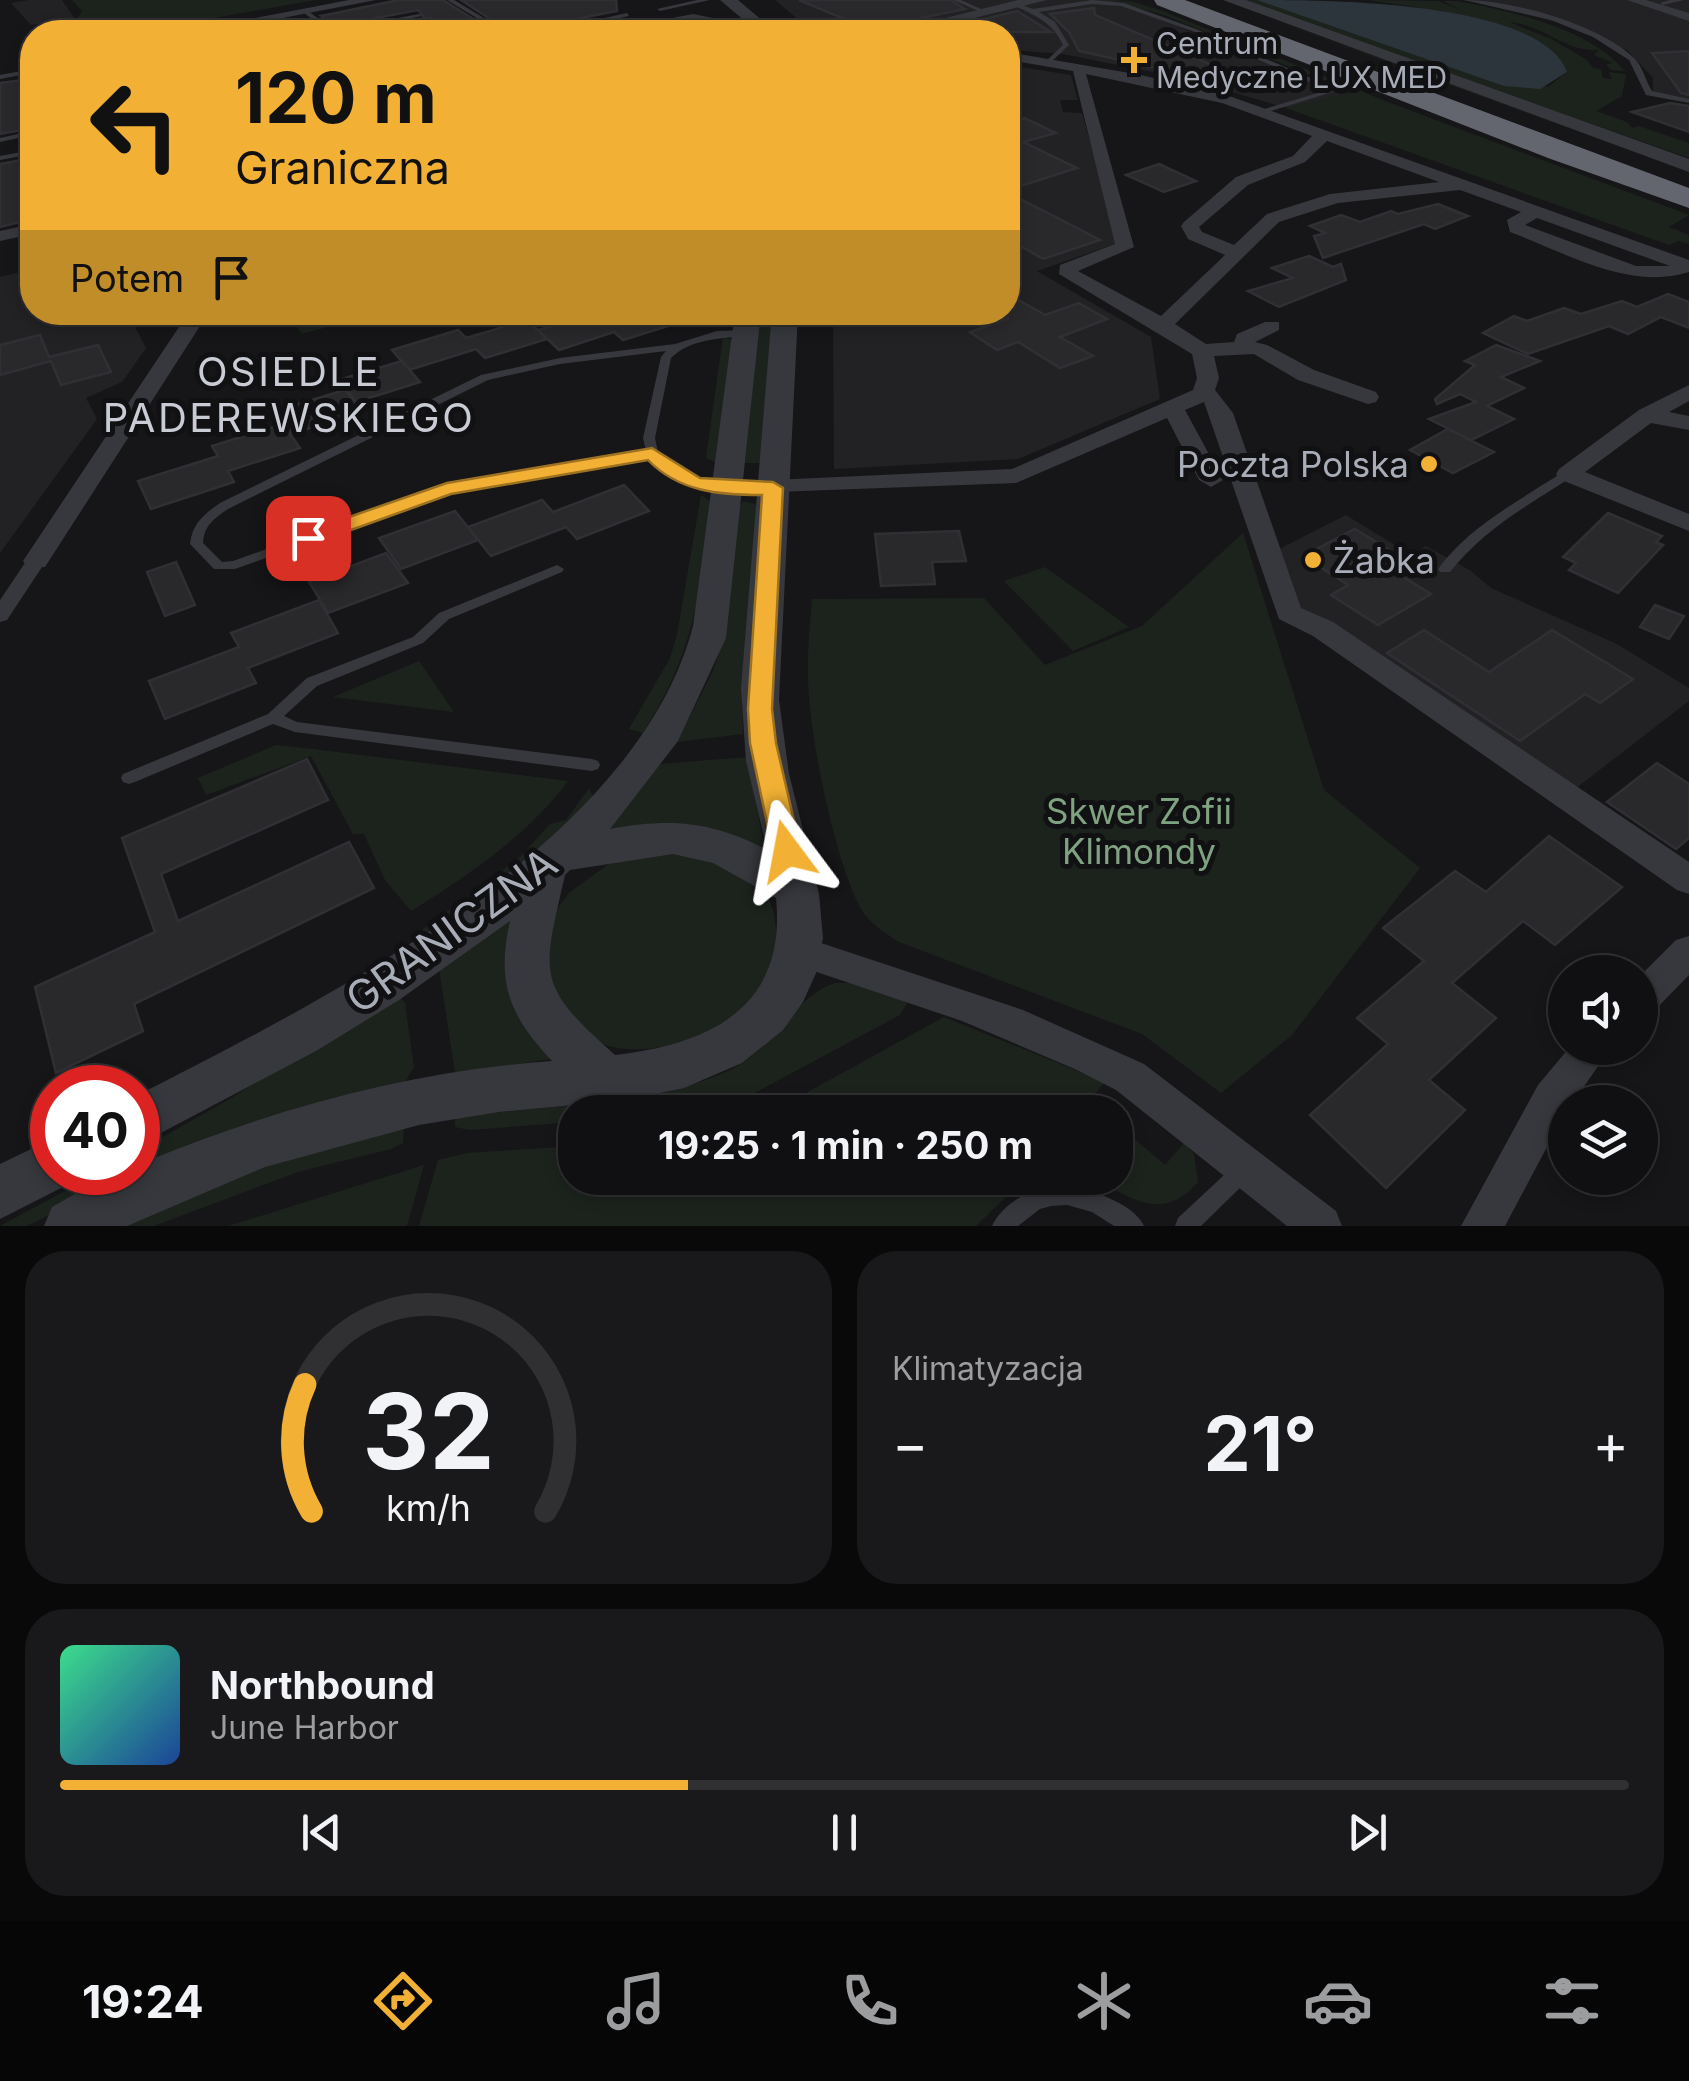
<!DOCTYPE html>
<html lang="pl">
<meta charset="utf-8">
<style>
:root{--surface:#101012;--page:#19191b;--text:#f1f3f6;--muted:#9c9d9f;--line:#303032;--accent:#f2b134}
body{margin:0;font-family:Inter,sans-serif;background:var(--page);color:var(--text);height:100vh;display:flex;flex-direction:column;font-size:38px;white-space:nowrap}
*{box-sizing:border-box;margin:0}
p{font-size:32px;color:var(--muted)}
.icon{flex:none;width:55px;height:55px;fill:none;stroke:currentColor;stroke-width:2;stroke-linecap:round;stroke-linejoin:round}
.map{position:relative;height:1226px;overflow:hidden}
.details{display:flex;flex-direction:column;gap:25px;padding:25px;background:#09090a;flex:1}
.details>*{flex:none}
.guide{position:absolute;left:20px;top:20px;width:1000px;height:305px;border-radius:40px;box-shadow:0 5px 15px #0003,0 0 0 2px var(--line);background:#f2b134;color:#111;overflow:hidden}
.fabs{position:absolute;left:1548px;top:955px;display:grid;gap:20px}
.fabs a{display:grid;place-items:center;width:110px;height:110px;border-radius:50%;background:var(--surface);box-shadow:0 5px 15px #0003,0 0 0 2px var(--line);font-size:50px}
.speed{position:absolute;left:30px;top:1065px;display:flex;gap:20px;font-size:50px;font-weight:700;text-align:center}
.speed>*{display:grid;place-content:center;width:130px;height:130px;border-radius:50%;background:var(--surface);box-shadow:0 5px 15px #0003,0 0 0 2px var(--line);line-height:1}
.speed .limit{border:15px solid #d22;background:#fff;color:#111}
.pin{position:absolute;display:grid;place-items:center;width:85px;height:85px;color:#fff;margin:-42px;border-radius:20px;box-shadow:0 5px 15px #0006}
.me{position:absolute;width:110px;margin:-55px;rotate:347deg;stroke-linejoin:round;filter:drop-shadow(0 0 8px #0008)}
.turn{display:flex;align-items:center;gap:35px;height:210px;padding:0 50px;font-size:45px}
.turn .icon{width:130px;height:130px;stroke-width:2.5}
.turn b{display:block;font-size:70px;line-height:85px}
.then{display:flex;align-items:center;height:95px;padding:0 50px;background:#0003;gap:20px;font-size:38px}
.big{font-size:75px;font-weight:700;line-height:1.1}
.details .tile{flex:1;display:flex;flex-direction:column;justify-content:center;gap:15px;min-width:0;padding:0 35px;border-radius:40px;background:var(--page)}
.details .dial{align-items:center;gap:0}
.dial svg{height:260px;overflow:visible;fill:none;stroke:var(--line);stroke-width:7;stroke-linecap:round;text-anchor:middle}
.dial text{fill:var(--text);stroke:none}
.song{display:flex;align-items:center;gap:30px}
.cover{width:120px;height:120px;border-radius:15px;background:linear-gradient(135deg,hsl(150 70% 55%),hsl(220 70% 35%))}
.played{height:10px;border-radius:5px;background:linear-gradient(90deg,var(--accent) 40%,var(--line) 40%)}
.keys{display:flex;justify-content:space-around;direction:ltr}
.heat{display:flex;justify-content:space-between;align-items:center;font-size:55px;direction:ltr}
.details .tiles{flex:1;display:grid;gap:25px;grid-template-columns:1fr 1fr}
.tile:last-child{grid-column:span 2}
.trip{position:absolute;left:558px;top:1095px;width:575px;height:100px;border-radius:40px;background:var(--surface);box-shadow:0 5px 15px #0003,0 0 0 2px var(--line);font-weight:700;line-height:100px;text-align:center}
.menu{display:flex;height:160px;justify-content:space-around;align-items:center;background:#060607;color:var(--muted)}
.menu .icon{width:70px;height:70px}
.menu .active{color:var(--accent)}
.menu b{font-size:45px;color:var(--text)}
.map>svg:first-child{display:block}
.built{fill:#222225}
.green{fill:#1c231d}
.water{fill:#2c353c}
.building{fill:#29292c;stroke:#303034;stroke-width:2.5}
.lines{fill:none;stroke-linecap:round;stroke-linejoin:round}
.service{fill:#37383d;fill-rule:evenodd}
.pedestrian{fill:#37383d;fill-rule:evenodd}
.minor{fill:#37383d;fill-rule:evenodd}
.tertiary{fill:#37383d;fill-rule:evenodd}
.motorway{fill:#63666e;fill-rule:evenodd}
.route{fill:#f2b134;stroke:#9d7322;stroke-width:2.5}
.poi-dot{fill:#f2b134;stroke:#111113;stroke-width:4}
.labels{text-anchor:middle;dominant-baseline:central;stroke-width:10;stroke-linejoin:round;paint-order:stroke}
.far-poi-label{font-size:30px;fill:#a8adb8;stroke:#111113;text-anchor:start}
.poi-label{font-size:35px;fill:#a8adb8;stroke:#111113;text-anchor:end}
.park-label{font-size:35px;fill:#7fa381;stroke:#111113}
.quarter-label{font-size:40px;letter-spacing:2.5px;fill:#c9ccd4;stroke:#111113}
.near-street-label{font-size:42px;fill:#a8adb8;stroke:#111113}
</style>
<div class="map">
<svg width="1689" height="1226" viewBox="0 0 1689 1226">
<rect width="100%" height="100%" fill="#161618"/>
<g class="built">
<polygon points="29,0 62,0 75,19 31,25 11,3"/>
<polygon points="775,0 1115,0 1342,95 1286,108 1188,79 1063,54 1008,50 1008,32 813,32"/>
<polygon points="1461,0 1689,0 1689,100 1653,93 1653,78 1628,51 1587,31 1496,5"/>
<polygon points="1008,65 1071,75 1078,100 1060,100 1063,112 1082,113 1118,243 1037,271 1151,337 1160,399 1018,459 834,469 833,313 1008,312"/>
<polygon points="32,269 32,312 128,313 146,348 122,382 86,398 97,419 0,553 0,277"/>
<polygon points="1346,515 1411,555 1426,546 1471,571 1491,588 1617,644 1689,688 1689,701 1571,792 1299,608 1279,549"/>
</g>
<g class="green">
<polygon points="72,0 316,0 135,32 70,32 82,11"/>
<polygon points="1110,0 1130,1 1160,10 1393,104 1689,215 1669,227 1689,235 1689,244 1679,241 1669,245 1286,108 1351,92 1164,15"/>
<polygon points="1217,0 1689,170 1689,172"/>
<path d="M 1239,0 L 1257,0 L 1548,87 L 1567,72 C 1539,18 1423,9 1368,0 L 1438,1 L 1461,10 L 1443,1 L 1457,1 C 1522,13 1591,31 1625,71 L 1611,70 L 1606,64 L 1613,63 L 1594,55 L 1599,50 C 1564,52 1545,25 1509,22 L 1551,39 L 1587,60 L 1593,68 L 1601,69 L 1603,78 L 1612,79 L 1609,72 L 1626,74 L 1622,96 L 1596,111 L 1627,122 L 1632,128 L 1639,126 L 1689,143 L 1689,158 Z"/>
<polygon points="289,313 289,312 378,313 302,334 286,313"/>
<polygon points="760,313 773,313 761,463 745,463"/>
<polygon points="723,337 732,340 715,462 706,458"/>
<path d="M 701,495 L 711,502 C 699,597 696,649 643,733 L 629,729 L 670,658 L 677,635 Z"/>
<polygon points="744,501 757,505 742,693 743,734 677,742 713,671 724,639 740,505"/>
<path d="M 1243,533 L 1324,790 L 1420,868 L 1292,1035 L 1221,1093 L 1142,1034 L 899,942 C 885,933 867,922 860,907 C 834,857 808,731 808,675 C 807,650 810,624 812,599 L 984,598 L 1045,665 L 1142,626 Z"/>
<polygon points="1045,567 1129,627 1073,651 1004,581"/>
<polygon points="419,661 454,712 333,697"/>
<path d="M 276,745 L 313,749 L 568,781 C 529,834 468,876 411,911 L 385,880 L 364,834 L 353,834 L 311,756 L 206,795 L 198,778 Z"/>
<polygon points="747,757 765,850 604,835 659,764"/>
<path d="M 589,788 L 593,797 C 542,855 480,898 416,940 L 423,929 L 519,858 L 550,824 L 566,820 Z"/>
<path d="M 693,850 C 713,861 743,871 760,887 C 772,898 777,921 776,937 C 776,956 769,977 758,994 C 729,1037 631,1069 586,1035 C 571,1024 558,1003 546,988 L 552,915 L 570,892 L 613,861 Z"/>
<polygon points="514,914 551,1059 455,1073 439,968"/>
<path d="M 835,983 L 858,983 L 908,1002 L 900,1015 L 719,1112 L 575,1112 L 575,1122 L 469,1130 L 455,1127 L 455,1117 C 533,1107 670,1103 736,1067 C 774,1045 798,994 835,983 Z"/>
<polygon points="398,994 405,1003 414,1067 404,1084 194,1146 138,1170 138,1151 228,1100"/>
<polygon points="944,1017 1105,1082 1095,1094 773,1111"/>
<path d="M 1115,1122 L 1165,1165 L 1184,1143 L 1194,1154 L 1198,1182 C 1159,1226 1131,1194 1088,1178 L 1115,1178 Z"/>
<polygon points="404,1127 403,1143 391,1149 298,1172 154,1226 112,1226 240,1172"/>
<polygon points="575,1146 575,1178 1041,1178 1016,1187 976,1226 419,1226 438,1160 467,1153"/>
<polygon points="424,1165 407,1226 228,1226"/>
<polygon points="98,1173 132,1173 27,1226 0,1226"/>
</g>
<path class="water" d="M 1257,0 C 1322,0 1541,0 1567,72 L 1540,89 L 1504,86 Z"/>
<g class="building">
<polygon points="399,0 443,0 494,32 412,32 437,28 431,18 379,28 376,32 357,32 425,18 418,10 335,26 321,16"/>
<polygon points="461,0 616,0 617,11 510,32"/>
<polygon points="799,0 950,0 965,9 868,29"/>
<polygon points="1094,8 1095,15 1231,73 1228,84 1079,51 1069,32 1050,14"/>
<polygon points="1017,11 1051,32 971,32 956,26"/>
<polygon points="1689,51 1689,95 1681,93 1652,53"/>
<polygon points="32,79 32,128 0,134 0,83"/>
<polygon points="1670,103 1689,106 1689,132 1632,112"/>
<polygon points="1024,118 1056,133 1023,142 1077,168 1008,190 1008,123"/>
<polygon points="32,158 32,219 0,227 0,164"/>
<polygon points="1159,164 1196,181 1164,192 1126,175"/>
<polygon points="1008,193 1050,214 1100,240 1043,259 1019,245 1008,248"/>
<polygon points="1438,204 1468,216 1435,229 1424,224 1323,258 1314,236 1325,233 1310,226 1341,215 1360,222 1391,211 1398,214"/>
<polygon points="1309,256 1333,267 1341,264 1346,280 1279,307 1248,291 1293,278 1272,268"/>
<polygon points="1008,294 1045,315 1079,303 1107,319 1060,337 1093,356 1060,368 1018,342 997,350 970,332 1008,319"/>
<polygon points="1668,294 1689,302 1689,328 1661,317 1628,334 1609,326 1528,354 1483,333 1514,316 1527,321 1564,308 1581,314 1622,301 1637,307"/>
<polygon points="630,312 693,312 694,318 623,340 614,332 559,350 538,330 593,314 602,321"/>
<polygon points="527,320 547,339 485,358 476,349 409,370 392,350 458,330 466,338"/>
<polygon points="40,335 49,357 98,345 111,372 61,385 51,361 0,375 0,345"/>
<polygon points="1496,345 1540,361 1501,377 1524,388 1487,406 1514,419 1471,440 1429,419 1476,402 1460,394 1437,404 1435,399 1475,365 1465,361"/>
<polygon points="402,361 420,382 356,402 339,380"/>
<polygon points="345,390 363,411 291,434 275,411"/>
<polygon points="283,424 300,448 228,471 234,482 151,509 138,481 218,456 212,446"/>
<polygon points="1448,429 1494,452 1453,473 1410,450"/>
<polygon points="624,485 649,511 577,539 566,527 491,556 468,527 542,500 553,512"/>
<polygon points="455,511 478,540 401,569 379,538"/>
<polygon points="1608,513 1662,536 1656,542 1663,545 1618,593 1569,570 1576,563 1563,557"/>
<polygon points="1355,529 1399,556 1384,565 1431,594 1378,625 1331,595 1348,585 1303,556"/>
<polygon points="959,531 966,561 932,562 935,584 881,586 875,534"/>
<polygon points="386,553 408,583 328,613 309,582"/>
<polygon points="176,562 195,605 165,616 147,572"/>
<polygon points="319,600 338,633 248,668 256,683 165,719 149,681 239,647 231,633"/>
<polygon points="1655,605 1684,616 1669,639 1640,627"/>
<polygon points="1424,630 1489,672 1552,630 1633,679 1600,703 1585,694 1520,741 1387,653"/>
<polygon points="307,759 328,800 161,874 178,921 349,842 374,888 134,1004 143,1031 56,1073 35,987 155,932 122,838"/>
<polygon points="1657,763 1689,784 1689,838 1676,849 1607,802"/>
<polygon points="1549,836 1622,887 1555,945 1523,921 1452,983 1496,1018 1429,1080 1465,1110 1386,1188 1310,1115 1388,1044 1357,1018 1424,961 1383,928 1455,871 1486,892"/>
</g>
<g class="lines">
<g class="service">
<polygon points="447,0 454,0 507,32 500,32"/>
<polygon points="697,0 710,0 660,11 657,9"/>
<polygon points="953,0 961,0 988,12 983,13"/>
<path d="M 1092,0 L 1124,3 L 1196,29 L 1339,90 L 1261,114 L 1261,110 L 1328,90 L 1192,31 L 1121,6 L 1092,4 L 1039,12 L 1055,22 L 1069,45 L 1050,63 L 1046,63 L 1046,61 L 1063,45 C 1052,21 1034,15 1013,5 L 1016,3 L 1033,9 Z"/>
<path d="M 1464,0 C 1512,0 1597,24 1633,57 C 1643,66 1645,80 1652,91 L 1689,99 L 1689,103 L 1646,95 L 1629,60 L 1593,37 L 1551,20 Z"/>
<polygon points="1670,0 1684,0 1663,5 1660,3"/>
<polygon points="304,11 308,11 334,30 419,14 422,16 340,32 329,32 304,13"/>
<polygon points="627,13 629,16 567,29 564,27"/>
<polygon points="693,14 713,18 718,32 712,32 708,20 693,18 612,32 601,32"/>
<polygon points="432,22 434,25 392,32 380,32"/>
<polygon points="32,69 32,73 0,79 0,75"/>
<polygon points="32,131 32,135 0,142 0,138"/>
<polygon points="32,150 32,154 0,160 0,156"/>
<path d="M 745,330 L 749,331 L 749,335 C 722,339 691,338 671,358 L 655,438 L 658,452 L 698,480 L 732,486 L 734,489 L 732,492 L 690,486 L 650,457 L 450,492 L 235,569 L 214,569 L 190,544 C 192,524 204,514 220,503 L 481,375 L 560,358 L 675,344 L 717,331 ZM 666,351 L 661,357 L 643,438 L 646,451 L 443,486 L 233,561 L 222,562 L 203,543 C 204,525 215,518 228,509 L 488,380 L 560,364 Z"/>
<path d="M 1568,470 L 1574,474 L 1572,477 C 1528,505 1483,530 1450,572 L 1440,572 L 1438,569 C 1463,535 1498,513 1533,491 C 1544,484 1556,476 1568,470 Z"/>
<polygon points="557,565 564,569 562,572 449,619 423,643 317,686 284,716 297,722 592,759 598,761 600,765 598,769 592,771 295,732 273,724 135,782 129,784 123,782 121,778 123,774 268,714 307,678 413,637 439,613"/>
<polygon points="1245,1159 1252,1162 1255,1169 1252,1176 1201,1226 1175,1226 1178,1218 1238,1162"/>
<path d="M 1067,1184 C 1089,1189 1135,1204 1144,1226 L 1114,1226 L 1092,1212 L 1067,1205 L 1051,1206 L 1040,1209 L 1018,1226 L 992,1226 C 1005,1199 1039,1185 1067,1184 Z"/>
</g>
<polygon class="pedestrian" points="36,555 46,561 7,620 0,622 0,600 29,557"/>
<g class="minor">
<polygon points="349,0 376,0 209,32 183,32"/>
<polygon points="1627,0 1646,0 1689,13 1689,21"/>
<path d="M 1008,52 L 1141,75 L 1232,97 L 1689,260 L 1689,272 C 1629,291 1566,253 1510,232 L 1507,220 L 1521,212 L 1460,190 L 1338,203 L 1279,222 L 1175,324 L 1206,344 L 1234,342 L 1237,334 L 1265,322 L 1279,322 L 1279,330 L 1255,342 L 1267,345 L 1314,370 L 1376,392 L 1379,397 L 1376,402 L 1368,404 L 1298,380 L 1254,354 L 1214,356 L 1219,378 L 1215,390 L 1233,413 L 1301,608 L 1333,622 L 1689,862 L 1689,894 L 1677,890 L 1313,636 L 1279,619 L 1204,402 L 1185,410 L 1223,480 L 1211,487 L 1199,480 L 1167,418 L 1016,483 L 719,494 L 716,489 L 728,482 L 1012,469 L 1193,390 L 1197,378 L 1192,354 L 1059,274 L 1060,265 L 1115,244 L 1073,71 L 1008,60 ZM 1086,74 L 1222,103 L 1312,136 L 1293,156 L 1236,177 L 1184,222 L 1181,226 L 1188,239 L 1225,255 L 1161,316 L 1078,271 L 1134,247 ZM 1327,141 L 1439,182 L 1330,194 L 1267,214 L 1234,245 L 1202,232 L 1199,227 L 1248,185 L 1305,162 ZM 1537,218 L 1670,266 L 1636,266 L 1525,225 Z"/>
<polygon points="32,224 32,234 0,241 0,231"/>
<polygon points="189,312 209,312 45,567 27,567 23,561"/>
<polygon points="1689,385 1689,401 1669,412 1689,416 1689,430 1651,423 1585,472 1689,514 1689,531 1559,479 1556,474 1559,469 1639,410"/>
<polygon points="800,936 1023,1010 1144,1064 1336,1211 1342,1226 1287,1226 1116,1090 1077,1070 962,1021 787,962 782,951 787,940"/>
<polygon points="1689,936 1689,975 1653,1012 1640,1016 1640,976 1676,940"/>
<polygon points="1569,1048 1611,1048 1573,1102 1565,1102 1565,1113 1505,1226 1461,1226 1538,1085"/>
</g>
<g class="tertiary">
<polygon points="720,0 738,0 776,32 758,32"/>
<polygon points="1018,0 1047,0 917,32 889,32"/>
<polygon points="1223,0 1246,0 1689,159 1689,172"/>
<path d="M 735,312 L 761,312 L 726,638 L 678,741 L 610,829 C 671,818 711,821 767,850 L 746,761 L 741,688 L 772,312 L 798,312 L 779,700 L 789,774 L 819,894 L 823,938 L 816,973 L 803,1002 L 783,1030 L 742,1063 L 684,1088 L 625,1100 L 499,1112 L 419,1125 L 265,1167 L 127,1226 L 44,1226 L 52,1207 C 78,1193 107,1172 138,1172 L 138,1166 L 147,1161 C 277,1108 411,1071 552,1061 C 509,1015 496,983 510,921 L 399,1000 L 316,1051 L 138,1145 L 138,1095 C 324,1000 636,845 693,626 ZM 673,854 L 713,863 L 776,898 C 787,1007 711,1044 615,1055 C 535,984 542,976 565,875 L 570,870 Z"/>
<polygon points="52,1139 52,1172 75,1172 71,1183 0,1219 0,1164"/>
</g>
<polygon class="motorway" points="1154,0 1185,0 1689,188 1689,208 1548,158 1157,5"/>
</g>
<path class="route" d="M 652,448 L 700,478 L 773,482 L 783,488 L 772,709 L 776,743 L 801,851 L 797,859 L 787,862 L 777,859 L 773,851 L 750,743 L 748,709 L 762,495 C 720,495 679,492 648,460 L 451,494 L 315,543 L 308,545 L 297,538 L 300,534 L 447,483 Z"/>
<g class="poi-dot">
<path d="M1129 45h10v10h10v10h-10v10h-10v-10h-10v-10h10z"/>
<circle cx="1429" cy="464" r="10"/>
<circle cx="1313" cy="560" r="10"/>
</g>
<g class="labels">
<g class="far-poi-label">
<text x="1156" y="43">Centrum<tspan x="1156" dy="34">Medyczne LUX MED</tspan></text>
</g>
<g class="poi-label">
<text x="1409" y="464">Poczta Polska</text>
<text x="1333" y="560" text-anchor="start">Żabka</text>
</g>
<g class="park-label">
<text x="1139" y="811">Skwer Zofii<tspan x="1139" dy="40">Klimondy</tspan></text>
</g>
<g class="quarter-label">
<text x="289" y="371">OSIEDLE<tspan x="289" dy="46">PADEREWSKIEGO</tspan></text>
</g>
<g class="near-street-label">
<text transform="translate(451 930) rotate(-36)">GRANICZNA</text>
</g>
</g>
</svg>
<div class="fabs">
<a><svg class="icon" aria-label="sound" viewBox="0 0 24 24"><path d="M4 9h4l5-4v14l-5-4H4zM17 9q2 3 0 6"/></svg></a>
<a><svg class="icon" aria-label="layers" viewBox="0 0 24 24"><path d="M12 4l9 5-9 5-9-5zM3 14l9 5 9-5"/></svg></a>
</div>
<div class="speed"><div class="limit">40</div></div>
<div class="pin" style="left:308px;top:538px;background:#d93025"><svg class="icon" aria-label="arrive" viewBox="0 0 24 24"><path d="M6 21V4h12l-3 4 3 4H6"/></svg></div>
<svg class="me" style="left:787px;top:851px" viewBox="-20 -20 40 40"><path d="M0-17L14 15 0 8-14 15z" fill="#f2b134" stroke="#fff" stroke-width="4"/></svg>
<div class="trip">19:25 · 1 min · 250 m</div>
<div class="guide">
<div class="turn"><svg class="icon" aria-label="left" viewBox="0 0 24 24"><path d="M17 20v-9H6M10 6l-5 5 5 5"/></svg><div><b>120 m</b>Graniczna</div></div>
<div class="then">Potem<svg class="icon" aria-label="arrive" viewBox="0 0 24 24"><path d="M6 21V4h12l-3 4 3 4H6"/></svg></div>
</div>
</div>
<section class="details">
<div class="tiles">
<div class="tile dial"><svg viewBox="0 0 100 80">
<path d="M14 69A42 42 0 1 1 86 69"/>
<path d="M14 69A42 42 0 0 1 12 30" stroke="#f2b134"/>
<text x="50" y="56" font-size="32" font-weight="700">32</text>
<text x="50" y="72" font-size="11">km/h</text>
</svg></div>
<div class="tile"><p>Klimatyzacja</p>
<div class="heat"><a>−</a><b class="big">21°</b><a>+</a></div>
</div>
<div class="tile">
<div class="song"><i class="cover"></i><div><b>Northbound</b><p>June Harbor</p></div></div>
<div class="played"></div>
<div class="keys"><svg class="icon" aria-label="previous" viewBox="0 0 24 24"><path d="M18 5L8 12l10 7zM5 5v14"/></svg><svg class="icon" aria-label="pause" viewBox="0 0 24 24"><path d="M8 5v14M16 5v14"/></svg><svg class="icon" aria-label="next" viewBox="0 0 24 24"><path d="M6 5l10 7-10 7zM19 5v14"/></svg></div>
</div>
</div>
</section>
<nav class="menu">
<b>19:24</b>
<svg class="icon active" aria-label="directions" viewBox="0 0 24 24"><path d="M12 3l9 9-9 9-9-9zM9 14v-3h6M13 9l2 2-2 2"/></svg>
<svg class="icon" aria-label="music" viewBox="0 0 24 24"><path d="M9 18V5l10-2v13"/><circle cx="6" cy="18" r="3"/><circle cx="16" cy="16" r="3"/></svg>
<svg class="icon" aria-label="phone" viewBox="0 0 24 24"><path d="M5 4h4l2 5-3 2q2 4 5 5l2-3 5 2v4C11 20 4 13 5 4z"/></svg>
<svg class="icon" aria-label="climate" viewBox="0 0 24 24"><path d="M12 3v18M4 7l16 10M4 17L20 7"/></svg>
<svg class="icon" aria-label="car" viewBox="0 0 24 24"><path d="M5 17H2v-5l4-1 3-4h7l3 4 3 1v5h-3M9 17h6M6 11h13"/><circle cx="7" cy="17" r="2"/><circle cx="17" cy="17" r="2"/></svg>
<svg class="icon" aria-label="filters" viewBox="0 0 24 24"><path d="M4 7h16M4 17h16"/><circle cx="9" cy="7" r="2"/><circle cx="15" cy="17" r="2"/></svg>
</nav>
